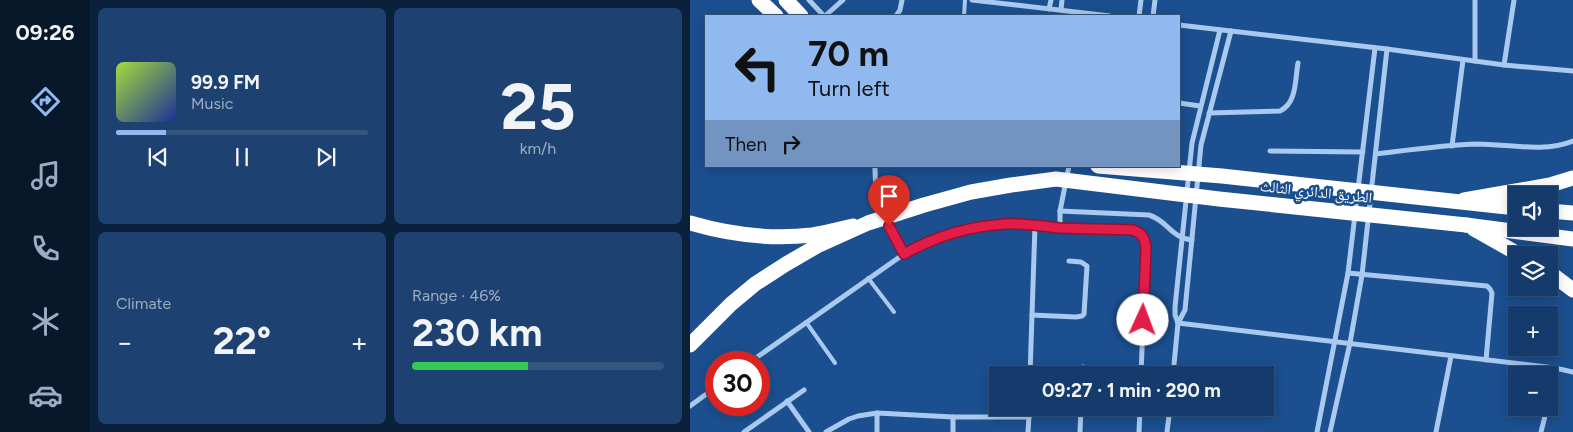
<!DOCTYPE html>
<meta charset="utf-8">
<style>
:root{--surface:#143b6b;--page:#1d4271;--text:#f1f3f6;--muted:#9dadc1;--line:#33557e;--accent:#90b9f0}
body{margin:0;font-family:Figtree,"Noto Naskh Arabic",sans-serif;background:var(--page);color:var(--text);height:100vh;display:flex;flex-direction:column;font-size:19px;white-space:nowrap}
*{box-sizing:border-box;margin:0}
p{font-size:16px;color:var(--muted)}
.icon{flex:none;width:28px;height:28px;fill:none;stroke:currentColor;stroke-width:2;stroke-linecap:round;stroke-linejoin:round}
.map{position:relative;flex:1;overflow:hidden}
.drawer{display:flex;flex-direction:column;gap:8px;padding:8px;background:#0b203b;width:600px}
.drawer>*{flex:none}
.banner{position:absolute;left:15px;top:15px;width:475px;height:152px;border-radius:0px;box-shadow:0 2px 12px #0003,0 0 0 1px var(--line);background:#90b9f0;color:#111;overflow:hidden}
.fabs{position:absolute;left:818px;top:186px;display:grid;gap:10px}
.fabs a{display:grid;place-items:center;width:50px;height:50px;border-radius:0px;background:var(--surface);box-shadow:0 2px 12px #0003,0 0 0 1px var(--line);font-size:25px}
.speed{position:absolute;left:15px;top:351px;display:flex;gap:10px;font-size:25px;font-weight:700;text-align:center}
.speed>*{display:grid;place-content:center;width:65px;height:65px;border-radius:50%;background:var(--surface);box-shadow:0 2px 12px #0003,0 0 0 1px var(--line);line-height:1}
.speed .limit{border:8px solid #d22;background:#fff;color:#111}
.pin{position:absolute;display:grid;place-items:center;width:42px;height:42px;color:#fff;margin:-51px -21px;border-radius:50% 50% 50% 0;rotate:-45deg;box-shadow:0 0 5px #0007}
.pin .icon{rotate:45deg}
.me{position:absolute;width:55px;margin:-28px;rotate:2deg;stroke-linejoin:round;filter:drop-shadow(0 0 4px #0008)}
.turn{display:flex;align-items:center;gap:18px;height:105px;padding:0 20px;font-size:22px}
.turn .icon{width:65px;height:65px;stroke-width:2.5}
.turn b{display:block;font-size:35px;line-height:42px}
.then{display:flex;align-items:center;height:48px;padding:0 20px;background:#0003;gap:10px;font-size:19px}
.big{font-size:38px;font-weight:700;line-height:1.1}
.drawer .widget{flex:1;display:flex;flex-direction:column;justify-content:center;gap:8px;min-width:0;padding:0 18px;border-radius:8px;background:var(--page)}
.drawer .dial{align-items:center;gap:0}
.dial b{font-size:65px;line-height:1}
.song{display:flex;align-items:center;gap:15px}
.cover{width:60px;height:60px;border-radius:8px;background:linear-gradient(135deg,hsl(80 70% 55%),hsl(230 70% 35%))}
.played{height:5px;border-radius:2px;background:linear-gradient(90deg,var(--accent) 20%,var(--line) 20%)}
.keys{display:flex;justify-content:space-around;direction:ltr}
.heat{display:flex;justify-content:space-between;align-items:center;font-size:28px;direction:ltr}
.charge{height:8px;border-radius:4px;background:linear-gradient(90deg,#34c759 46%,var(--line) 0)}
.drawer .tiles{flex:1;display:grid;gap:8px;grid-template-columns:repeat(2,1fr)}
.trip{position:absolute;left:299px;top:366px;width:285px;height:50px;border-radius:0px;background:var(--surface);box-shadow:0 2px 12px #0003,0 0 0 1px var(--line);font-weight:700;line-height:50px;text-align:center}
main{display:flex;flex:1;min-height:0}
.dock{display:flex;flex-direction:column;width:90px;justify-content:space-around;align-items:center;background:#08182b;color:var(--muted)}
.dock .icon{width:35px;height:35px}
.dock .on{color:var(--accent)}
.dock b{font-size:22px;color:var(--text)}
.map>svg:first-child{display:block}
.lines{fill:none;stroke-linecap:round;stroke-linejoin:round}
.lane{stroke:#a9c9ee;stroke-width:4}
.street{stroke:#a9c9ee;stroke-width:5}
.highway{stroke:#fff;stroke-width:15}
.highway-bridge{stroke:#fff;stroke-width:15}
.route-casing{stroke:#92132f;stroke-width:12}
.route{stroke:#e11d48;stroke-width:9}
.labels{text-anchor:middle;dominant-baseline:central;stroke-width:5;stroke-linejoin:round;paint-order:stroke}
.street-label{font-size:15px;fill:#fff;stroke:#1b4f8f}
</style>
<main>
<nav class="dock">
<b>09:26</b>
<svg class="icon on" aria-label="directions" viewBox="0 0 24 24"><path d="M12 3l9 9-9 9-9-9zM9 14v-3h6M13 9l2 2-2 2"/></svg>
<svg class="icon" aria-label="music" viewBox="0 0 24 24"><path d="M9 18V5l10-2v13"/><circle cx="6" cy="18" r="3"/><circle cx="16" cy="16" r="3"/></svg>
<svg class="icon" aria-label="phone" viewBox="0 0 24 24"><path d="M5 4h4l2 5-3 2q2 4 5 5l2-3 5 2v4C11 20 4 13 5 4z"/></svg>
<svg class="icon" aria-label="climate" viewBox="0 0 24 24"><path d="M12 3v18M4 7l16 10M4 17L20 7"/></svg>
<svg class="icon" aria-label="car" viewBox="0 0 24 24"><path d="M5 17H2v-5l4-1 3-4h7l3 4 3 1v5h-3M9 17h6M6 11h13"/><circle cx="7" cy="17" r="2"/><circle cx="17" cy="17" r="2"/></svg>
</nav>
<section class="drawer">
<div class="tiles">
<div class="widget">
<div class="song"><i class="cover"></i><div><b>99.9 FM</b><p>Music</p></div></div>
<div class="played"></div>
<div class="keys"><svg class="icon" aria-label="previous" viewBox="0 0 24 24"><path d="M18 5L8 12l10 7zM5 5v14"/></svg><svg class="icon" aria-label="pause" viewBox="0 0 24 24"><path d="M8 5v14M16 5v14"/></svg><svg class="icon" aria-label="next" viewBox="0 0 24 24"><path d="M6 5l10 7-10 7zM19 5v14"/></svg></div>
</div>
<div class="widget dial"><b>25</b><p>km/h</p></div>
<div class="widget"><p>Climate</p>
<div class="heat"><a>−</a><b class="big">22°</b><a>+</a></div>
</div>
<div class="widget"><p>Range · 46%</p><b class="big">230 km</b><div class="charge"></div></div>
</div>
</section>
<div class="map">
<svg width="883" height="432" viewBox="0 0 883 432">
<rect width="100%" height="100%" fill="#1b4f8f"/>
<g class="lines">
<g class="lane">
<polyline points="274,16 275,0"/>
<polyline points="178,278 204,312"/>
<polyline points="116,322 145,363"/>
</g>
<g class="street">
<polyline points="119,0 134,16"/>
<polyline points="282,0 420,16"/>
<polyline points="785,0 785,61"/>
<polyline points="359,9 361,0"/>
<polyline points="371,10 372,0"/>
<polyline points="135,16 153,0"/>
<polyline points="206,16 210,10 212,0"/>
<polyline points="449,16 451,0"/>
<polyline points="463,16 465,0"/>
<polyline points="489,25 697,49 814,65 883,71"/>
<polyline points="814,65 824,0"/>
<polyline points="489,103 510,106"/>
<path d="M 519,113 L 590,111 C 607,103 605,80 608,63"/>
<polyline points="762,146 773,60"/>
<polyline points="580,151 673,152"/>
<path d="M 686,154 C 719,150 753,145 787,144 C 818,144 853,153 883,141"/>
<path d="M 185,166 C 184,200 197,225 214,254"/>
<path d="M 370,211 L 459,215 C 478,221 480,237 502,240"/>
<polyline points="370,227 370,211 379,166"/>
<polyline points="658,273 797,286 800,289 802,293 796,360"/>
<polyline points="342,315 386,317 392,316 394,314 397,266 391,262 379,261"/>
<polyline points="488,323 865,368 883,372"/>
<polyline points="488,323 495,310 511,145 541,31"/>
<path d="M 60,362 L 214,254 C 238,241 262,231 289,226 C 316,222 343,226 370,227 C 394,229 419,229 443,230 C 452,233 455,238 456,248 L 451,375"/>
<polyline points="340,375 345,225"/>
<polyline points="392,375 393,367"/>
<polyline points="483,375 488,323 485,315 485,307 502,143 530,30"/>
<polyline points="859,397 865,368"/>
<polyline points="97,401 119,432"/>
<polyline points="0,406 26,387"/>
<polyline points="339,411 391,412"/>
<polyline points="54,432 114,390"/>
<polyline points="136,432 159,419 168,416 187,413 263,417 339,417"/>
<polyline points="187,432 187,413"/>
<polyline points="263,432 263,417"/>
<polyline points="338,432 339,415"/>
<polyline points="390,432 391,408"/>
<polyline points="449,432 450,408"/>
<polyline points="477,432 480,408"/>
<polyline points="627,432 658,273 685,48"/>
<polyline points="640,432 660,343 672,275 697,49"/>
<polyline points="746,432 761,356"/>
<polyline points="851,432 857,408"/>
</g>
<g class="highway">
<polyline points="69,0 86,16"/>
<polyline points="96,0 111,16"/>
<polyline points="774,200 860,185 883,178"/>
<polyline points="859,211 883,213"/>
<path d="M 0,223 C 41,235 79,240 122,235 C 136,233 150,229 163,226"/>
<polyline points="776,225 883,239"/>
<polyline points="784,229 830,255"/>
<polyline points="859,272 883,290"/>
</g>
<g class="highway-bridge">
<polyline points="408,166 532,176 826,208"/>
<polyline points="0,345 41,304 65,284 96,264 127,246 178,223 234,205 281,192 321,185 366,179 529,199 776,225"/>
</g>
</g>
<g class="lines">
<g class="route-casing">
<path id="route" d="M 199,226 L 214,254 C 246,236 279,226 316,224 C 334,223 352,226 370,228 C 394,229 419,229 443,230 C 452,233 455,238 456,248 L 453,320"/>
</g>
<use href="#route" class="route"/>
</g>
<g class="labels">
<g class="street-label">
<text transform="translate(626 192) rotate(6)">الطريق الدائري الثالث</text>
</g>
</g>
</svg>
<div class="fabs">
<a><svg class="icon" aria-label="sound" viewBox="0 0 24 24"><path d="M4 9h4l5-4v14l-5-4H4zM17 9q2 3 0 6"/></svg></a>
<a><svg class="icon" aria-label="layers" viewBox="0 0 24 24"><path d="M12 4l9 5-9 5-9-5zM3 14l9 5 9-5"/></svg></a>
<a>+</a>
<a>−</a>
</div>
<div class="speed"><div class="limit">30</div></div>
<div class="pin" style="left:199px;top:226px;background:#d93025"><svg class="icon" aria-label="arrive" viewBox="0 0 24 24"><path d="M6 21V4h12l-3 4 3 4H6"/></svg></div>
<svg class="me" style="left:453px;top:320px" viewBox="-20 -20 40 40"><circle r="19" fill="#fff"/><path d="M0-13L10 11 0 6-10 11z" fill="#e11d48"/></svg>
<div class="trip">09:27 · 1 min · 290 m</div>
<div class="banner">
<div class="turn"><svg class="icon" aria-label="left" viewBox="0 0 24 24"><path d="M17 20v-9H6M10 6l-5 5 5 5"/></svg><div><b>70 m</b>Turn left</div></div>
<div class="then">Then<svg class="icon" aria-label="right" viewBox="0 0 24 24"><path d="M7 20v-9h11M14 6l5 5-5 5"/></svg></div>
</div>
</div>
</main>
